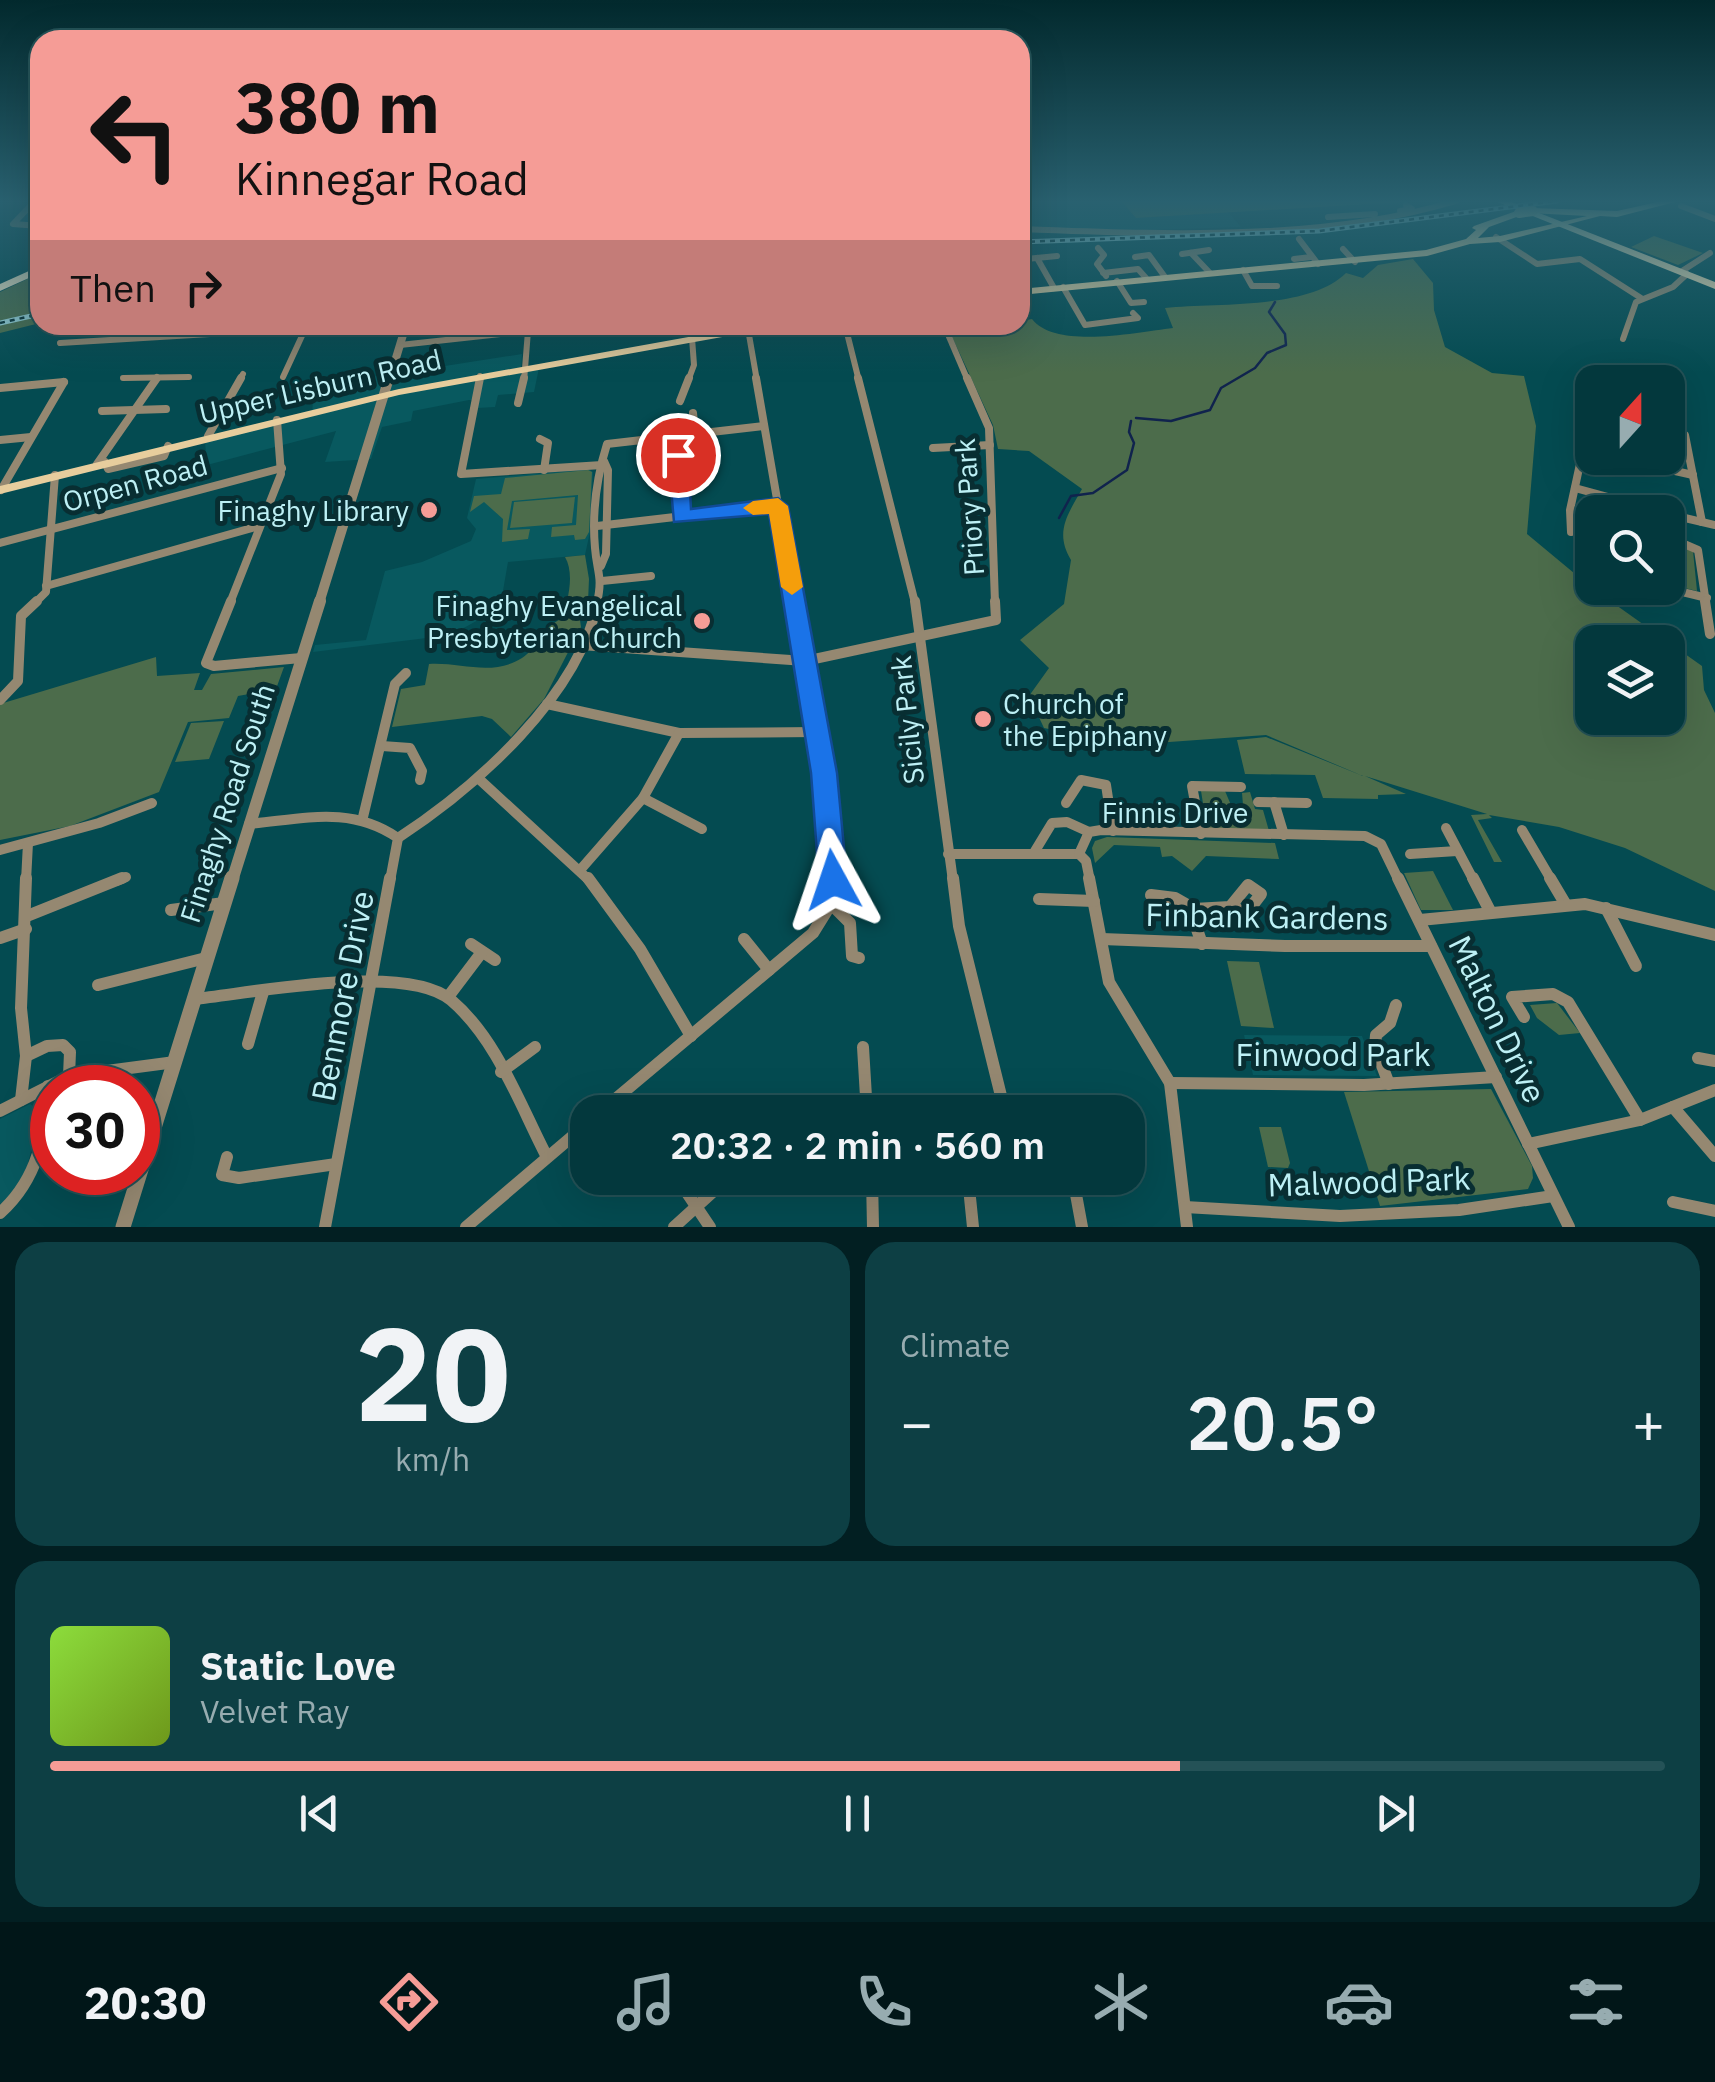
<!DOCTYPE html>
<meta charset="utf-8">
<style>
:root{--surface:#03383d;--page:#0d3f44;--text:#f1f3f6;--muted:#97acb0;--line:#245257;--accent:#f59c96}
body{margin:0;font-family:"IBM Plex Sans",sans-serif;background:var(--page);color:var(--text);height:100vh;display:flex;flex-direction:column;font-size:38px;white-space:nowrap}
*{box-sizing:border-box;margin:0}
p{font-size:32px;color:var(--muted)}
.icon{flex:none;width:55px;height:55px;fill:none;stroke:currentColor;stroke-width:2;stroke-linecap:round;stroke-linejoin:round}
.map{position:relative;height:1227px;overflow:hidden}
.drawer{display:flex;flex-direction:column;gap:15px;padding:15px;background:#021f22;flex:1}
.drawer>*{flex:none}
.banner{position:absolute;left:30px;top:30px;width:1000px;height:305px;border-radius:30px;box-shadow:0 10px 40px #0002,0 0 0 2px var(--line);background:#f59c96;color:#111;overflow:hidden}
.needle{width:65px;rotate:21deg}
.tools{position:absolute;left:1575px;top:365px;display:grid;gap:20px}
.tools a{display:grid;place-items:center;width:110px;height:110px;border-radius:20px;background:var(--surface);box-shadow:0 10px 40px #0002,0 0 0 2px var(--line);font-size:50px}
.speed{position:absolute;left:30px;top:1065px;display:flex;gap:20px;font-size:50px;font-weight:700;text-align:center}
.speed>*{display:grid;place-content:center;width:130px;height:130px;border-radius:50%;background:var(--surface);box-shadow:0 10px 40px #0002,0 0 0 2px var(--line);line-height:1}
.speed .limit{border:15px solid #d22;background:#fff;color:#111}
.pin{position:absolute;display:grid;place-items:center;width:85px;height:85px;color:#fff;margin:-42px;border:5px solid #fff;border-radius:50%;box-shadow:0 2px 10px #0007}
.me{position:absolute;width:110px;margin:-55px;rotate:355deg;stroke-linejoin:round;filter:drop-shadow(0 0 8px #0008)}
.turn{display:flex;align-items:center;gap:35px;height:210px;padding:0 40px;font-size:45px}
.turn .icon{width:130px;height:130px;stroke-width:2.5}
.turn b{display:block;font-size:70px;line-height:85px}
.then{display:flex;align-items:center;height:95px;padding:0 40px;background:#0003;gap:20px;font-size:38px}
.big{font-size:75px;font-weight:600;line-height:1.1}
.drawer .card{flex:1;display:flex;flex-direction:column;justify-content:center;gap:15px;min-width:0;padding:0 35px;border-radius:30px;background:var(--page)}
.drawer .dial{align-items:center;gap:0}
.dial b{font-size:130px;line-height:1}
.song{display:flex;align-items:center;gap:30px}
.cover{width:120px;height:120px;border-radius:15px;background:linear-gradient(135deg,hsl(90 70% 55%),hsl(80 70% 35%))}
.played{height:10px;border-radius:5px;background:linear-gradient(90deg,var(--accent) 70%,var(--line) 70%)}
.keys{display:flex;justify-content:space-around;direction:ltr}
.heat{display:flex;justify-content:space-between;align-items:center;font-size:55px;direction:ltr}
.drawer .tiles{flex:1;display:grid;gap:15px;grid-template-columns:1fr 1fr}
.card:last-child{grid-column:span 2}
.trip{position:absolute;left:570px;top:1095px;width:575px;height:100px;border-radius:30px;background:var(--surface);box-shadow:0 10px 40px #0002,0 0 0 2px var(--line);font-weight:600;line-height:100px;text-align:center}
.menu{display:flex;height:160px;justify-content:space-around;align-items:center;background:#011618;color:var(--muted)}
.menu .icon{width:70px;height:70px}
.menu .current{color:var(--accent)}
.menu b{font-size:45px;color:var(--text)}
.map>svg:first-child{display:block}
.built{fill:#08595f}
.green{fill:#4c6c4b;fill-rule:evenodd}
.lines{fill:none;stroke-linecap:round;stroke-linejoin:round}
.stream{stroke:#10234d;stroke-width:2.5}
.minor-far3{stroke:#958871;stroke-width:6}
.minor-far2{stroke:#958871;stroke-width:8}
.minor-far1{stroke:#958871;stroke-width:10}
.minor{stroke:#958871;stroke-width:12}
.tertiary-far3{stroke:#958871;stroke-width:8}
.tertiary-far2{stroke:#958871;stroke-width:10}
.tertiary-far1{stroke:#958871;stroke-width:12}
.tertiary{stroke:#958871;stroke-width:15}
.primary{fill:#e7cd9d;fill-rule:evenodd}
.trunk{fill:#f2dcb2;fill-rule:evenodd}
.motorway{fill:#fceac8;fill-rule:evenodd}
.rail-casing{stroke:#9bd2d7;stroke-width:5}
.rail{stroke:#082e32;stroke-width:2.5;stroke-dasharray:5;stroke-linecap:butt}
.primary-bridge{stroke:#e7cd9d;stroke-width:10}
.route{fill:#1a73e8;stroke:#114b97;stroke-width:2.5}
.slow{fill:#f59e0b}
.poi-dot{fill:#f59c96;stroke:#082e32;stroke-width:4}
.labels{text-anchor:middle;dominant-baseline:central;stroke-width:10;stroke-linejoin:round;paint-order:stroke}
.street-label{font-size:28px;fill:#bdf0f5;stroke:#082e32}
.poi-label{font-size:28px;fill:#bdf0f5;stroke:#082e32;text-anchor:end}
.near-street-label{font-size:32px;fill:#bdf0f5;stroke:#082e32}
</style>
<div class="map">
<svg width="1715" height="1227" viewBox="0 0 1715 1227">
<rect width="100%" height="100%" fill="#044b51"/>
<g class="built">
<polygon points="1020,201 1121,201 1136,218 1228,212 1241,227 1020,234"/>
<polygon points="522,354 521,371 539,368 534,392 498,395 495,407 477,408 478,401 469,400 413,411 411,421 382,427 371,459 325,462 336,431 207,465 205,442 312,416 314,383 395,374 399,362 431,358 432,368"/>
<polygon points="588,469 593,472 590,532 585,555 508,562 500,608 451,635 313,652 315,645 366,640 385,571 422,562 471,541 476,529 467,518 476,479"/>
<polygon points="1244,1035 1362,1036 1377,1076 1253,1075"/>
<polygon points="30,1104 36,1108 36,1130 23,1184 18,1193 0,1204 0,1119"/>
</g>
<g class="green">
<polygon points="1121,201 1420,201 1136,218"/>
<polygon points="1654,236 1703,253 1678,265 1631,247"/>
<path d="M 1413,259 L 1433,283 L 1434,310 L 1445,347 L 1492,373 L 1524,376 L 1536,426 L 1527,534 L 1592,588 L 1702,666 L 1704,690 L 1715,713 L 1715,891 L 1625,848 L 1559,827 L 1489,815 L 1492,818 L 1478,820 L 1502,862 L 1494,862 L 1471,815 L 1487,814 L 1365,776 L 1406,794 L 1378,795 L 1378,799 L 1323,798 L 1315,775 L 1245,774 L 1237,740 L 1266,737 L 1363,776 L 1266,735 L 1128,745 L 1044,728 L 1029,696 L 1049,668 L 1020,640 L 1064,604 L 1071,560 C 1054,532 1068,514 1082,489 L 1029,451 L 998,449 L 993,425 L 948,328 L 1020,325 L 1020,321 L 1032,319 C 1056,350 1138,332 1173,328 L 1165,308 C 1214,303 1309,310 1346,273 L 1363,278 L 1378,265 ZM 1592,642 L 1668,642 L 1668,718 L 1592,718 Z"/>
<polygon points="40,273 40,323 0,333 0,292"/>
<polygon points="588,470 592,472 589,532 585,539 575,540 574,535 551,537 552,527 576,525 578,495 512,501 507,530 530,529 528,539 502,542 503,519 484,502 470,512 474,496 501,494 505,478"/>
<polygon points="575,497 572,523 510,528 514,502"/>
<polygon points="1668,541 1693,551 1697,591 1668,584"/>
<path d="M 585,555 L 589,579 L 588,602 L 573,618 L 580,620 L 581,627 L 544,699 L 511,737 L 492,719 L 482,716 L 392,727 L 401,689 L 425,685 L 429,664 C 461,662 492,677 522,658 C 538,648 542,628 561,619 C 568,602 575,574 565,557 Z"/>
<polygon points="156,657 157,676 200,673 194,690 202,690 211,674 284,667 276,689 238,696 229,718 188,722 159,792 70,826 0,840 0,704"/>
<polygon points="224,721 209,759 175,762 191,723"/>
<polygon points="1201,791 1225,791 1231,805 1243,805 1242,793 1250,792 1255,809 1263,810 1269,831 1207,828"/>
<polygon points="1107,837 1275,843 1279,859 1206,856 1192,871 1172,856 1162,857 1160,847 1114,845 1095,863 1092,848 1095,841"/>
<polygon points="1433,871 1453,910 1421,910 1404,873"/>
<polygon points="1227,961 1259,962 1274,1028 1241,1026"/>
<polygon points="1557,1003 1580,1033 1559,1035 1537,1018 1530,1005"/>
<polygon points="1491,1089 1532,1166 1533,1178 1528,1189 1380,1206 1344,1092"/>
<polygon points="1259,1127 1281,1127 1290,1163 1288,1168 1268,1167"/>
</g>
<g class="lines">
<g class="stream">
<polyline points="1136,418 1171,421 1210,410 1221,388 1255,368 1267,353 1286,345 1285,334 1269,312 1275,302"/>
<polyline points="1059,518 1071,496 1093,493 1127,470 1134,443 1129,432 1131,421"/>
</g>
<g class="minor-far3">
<polyline points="35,201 13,224 40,226"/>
<polyline points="1681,206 1715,219"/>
<polyline points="1400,211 1412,209 1406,205"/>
<polyline points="1328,217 1375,214"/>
<path d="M 1020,229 C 1161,234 1320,242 1456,201"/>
<polyline points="1496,237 1537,264 1580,259 1641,298"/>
<polyline points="1299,239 1318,264"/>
<polyline points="1098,248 1104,255 1097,264 1106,276"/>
<polyline points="1343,249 1355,262"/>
<polyline points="1191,253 1210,273"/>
<polyline points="1182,254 1209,250"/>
<polyline points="1135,257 1149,255 1165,277"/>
<polyline points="1037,258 1054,288"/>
<polyline points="1026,259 1057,256"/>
<polyline points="1294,259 1311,257"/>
<polyline points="1243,270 1252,286 1277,286"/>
<polyline points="1682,271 1710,253"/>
<polyline points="1103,273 1138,269 1146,278"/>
<polyline points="1117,281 1131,303 1144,302"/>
<polyline points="1063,287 1085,325 1138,318 1133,313"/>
<polyline points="845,325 859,381"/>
<polyline points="944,325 968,381"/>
<polyline points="748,329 757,381"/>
<polyline points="1623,339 1636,302 1673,287 1687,274"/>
<polyline points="60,343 210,334 243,325"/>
<polyline points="400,345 528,331 548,325"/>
<polyline points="283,377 307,325"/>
<polyline points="123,378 189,377"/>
<polyline points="239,381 243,374"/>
<polyline points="479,381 480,376"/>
<polyline points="524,381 528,331"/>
<polyline points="688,381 694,365 692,338"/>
</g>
<g class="minor-far2">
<polyline points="480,378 461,474 602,465"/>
<polyline points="756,378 795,603"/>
<polyline points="858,378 915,603"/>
<polyline points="967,378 989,428 995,603"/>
<polyline points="0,388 64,382"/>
<polyline points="680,401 689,378"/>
<polyline points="518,403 524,378"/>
<polyline points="102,411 166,409"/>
<polyline points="693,413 695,433"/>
<polyline points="1668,428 1685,435 1702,522"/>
<polyline points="677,435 681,517"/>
<polyline points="208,436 241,378"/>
<polyline points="540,439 548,443 544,470"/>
<polyline points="0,440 31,437"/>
<polyline points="933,448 990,445"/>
<polyline points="1617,458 1693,475"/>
<polyline points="105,462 108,469 164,456 168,446"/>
<polyline points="97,464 157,378"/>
<polyline points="1575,488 1663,512"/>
<polyline points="1,490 64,382"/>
<polyline points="1668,514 1715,525"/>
<polyline points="597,526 778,505"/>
<polyline points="1571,532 1570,510 1583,450 1579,413 1592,412"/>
<polyline points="1668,537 1698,550 1706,603"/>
<polyline points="0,543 282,468"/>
<polyline points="601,566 606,554 608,470 604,461"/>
<polyline points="602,581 651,576"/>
<polyline points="46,586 259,526"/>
<polyline points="1666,588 1707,598"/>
<polyline points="35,603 46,592 55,475"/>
<polyline points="230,603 281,474 277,420"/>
<path d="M 597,603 C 603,576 597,573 595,548 C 592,514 597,476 607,444 L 764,426"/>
</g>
<g class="minor-far1">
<polyline points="231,601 206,663 214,666 301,658"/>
<polyline points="794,601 824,773 833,881"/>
<polyline points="915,601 953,881"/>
<polyline points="1705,601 1710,634"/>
<polyline points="581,645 805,661 996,620 995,601"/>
<polyline points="0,700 18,681 21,616 37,601"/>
<polyline points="547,704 679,733 817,732"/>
<polyline points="382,746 410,748 422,771 420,780"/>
<polyline points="479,779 590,881"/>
<polyline points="643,798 702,829"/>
<polyline points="1258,802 1307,803"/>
<polyline points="1274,802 1284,835"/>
<polyline points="1066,803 1081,780 1106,785 1113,831"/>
<polyline points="363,817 395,684 406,673"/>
<path d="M 249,824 C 304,819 350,805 398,838 L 390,881"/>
<polyline points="1446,828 1474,881"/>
<polyline points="1522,830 1552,881"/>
<polyline points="1201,834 1192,786 1241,787"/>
<path d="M 398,838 C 476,787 579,696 598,601"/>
<polyline points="0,850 99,823 152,803"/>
<polyline points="1035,851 1052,823 1067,822 1089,832"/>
<polyline points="948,854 1079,854 1086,861 1090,881"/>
<polyline points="1079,854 1089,832 1101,830 1365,836 1381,844 1399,881"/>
<polyline points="1410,854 1457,851"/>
<polyline points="581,869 643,798 679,733"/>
<polyline points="26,881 28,843"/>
<polyline points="116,881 126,877"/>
</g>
<g class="minor">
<polyline points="588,878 640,949 691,1036"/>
<polyline points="953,878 959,926 1005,1112"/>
<polyline points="1089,878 1109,982 1170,1083 1187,1227"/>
<polyline points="1398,878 1569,1227"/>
<polyline points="1473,878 1490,911"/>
<polyline points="1550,878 1566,905"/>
<polyline points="1151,895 1175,898 1189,906 1202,944"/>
<polyline points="1039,899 1094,901"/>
<polyline points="831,904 850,923 852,956 859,958"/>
<polyline points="1606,908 1636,966"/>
<polyline points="1194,909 1230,907 1248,885 1261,894 1245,915 1232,905"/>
<polyline points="171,910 224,903"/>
<polyline points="27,916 122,878"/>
<polyline points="1420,920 1585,904 1715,935"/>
<polyline points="0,938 26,929"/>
<polyline points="744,939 769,970"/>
<polyline points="1102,939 1285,946 1431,946"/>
<polyline points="471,944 495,960"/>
<polyline points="98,985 206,958"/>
<polyline points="448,997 482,952"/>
<path d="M 194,999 C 253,993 406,962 451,1000 C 497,1039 520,1105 547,1157"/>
<polyline points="1524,1017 1512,997 1553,994 1568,1002 1640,1120"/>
<polyline points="248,1044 263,992"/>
<polyline points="26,1056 47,1046 63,1045 70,1052 69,1076"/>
<polyline points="1698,1058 1715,1061"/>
<polyline points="501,1072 535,1047"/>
<polyline points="1170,1083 1364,1085 1496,1077"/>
<polyline points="1389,1084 1375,1047 1376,1035 1390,1023 1396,1005"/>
<polyline points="622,1094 634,1112"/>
<polyline points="21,1100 26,1056 21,1008 26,878"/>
<polyline points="1673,1107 1715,1156"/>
<polyline points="861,1110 866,1097 863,1047"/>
<polyline points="0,1111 69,1076 175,1062"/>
<polyline points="600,1112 813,933 831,904 833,878"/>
<polyline points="800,1112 850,1105 862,1112"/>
<polyline points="1528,1144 1640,1120 1715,1090"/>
<polyline points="227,1157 222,1175 239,1178 336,1164"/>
<polyline points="677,1178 710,1227"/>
<polyline points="872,1178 873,1227"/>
<polyline points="968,1178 973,1227"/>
<polyline points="1073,1178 1082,1227"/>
<polyline points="1673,1202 1715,1211"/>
<polyline points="1185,1207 1340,1216 1459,1210 1553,1196"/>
<path d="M 0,1213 C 38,1179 46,1135 48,1086"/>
<polyline points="325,1227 390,878"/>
<polyline points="466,1227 588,1123"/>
<polyline points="674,1227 728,1178"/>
</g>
<polyline class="tertiary-far3" points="389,381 406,325"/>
<polyline class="tertiary-far2" points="319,603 389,378"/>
<polyline class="tertiary-far1" points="232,881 320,601"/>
<polyline class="tertiary" points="123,1227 232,878"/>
<g class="primary">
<polygon points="1662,201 1679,201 1617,217 1600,216 1500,242 1470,244 1427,256 1020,295 1020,289 1426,250 1466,239 1476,230 1472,228 1474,226 1519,210 1522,211 1522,215 1489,227 1478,238 1500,236 1587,216 1530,213 1530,209 1533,208 1617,211"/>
<polygon points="755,325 777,325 772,328 399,395 0,494 0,486 399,389"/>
</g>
<polygon class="trunk" points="1495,201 1509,201 1715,282 1715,289"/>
<polygon class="motorway" points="40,266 40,273 0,291 0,284"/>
<g class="rail-casing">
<g id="rail">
<polyline points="1020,242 1319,231 1557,201"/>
<polyline points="0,323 40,314"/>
</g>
</g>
<use href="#rail" class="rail"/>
<polyline class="primary-bridge" points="1519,213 1533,211"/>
</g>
<linearGradient id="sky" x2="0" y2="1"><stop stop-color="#02292d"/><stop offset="0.54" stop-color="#296170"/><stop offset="1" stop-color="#296170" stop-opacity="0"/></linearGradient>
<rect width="1715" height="373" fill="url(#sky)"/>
<polygon class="route" points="678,449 688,455 691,509 778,498 788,506 837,773 847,880 843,889 833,893 823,889 819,880 811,773 769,514 674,522 668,455"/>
<polygon class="slow" points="778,498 788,506 803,587 792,595 781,587 769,514 753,515 743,508 753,501"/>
<g class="poi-dot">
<circle cx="429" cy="510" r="10"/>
<circle cx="702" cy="621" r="10"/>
<circle cx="983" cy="719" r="10"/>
</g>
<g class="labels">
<g class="street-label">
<text transform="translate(320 386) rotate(-13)">Upper Lisburn Road</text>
<text transform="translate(135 483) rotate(-15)">Orpen Road</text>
<text transform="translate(969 507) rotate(-94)">Priory Park</text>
<text transform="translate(907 720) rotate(-96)">Sicily Park</text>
<text transform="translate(227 803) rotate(-72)">Finaghy Road South</text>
<text x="1175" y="812">Finnis Drive</text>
</g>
<g class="poi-label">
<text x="409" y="510">Finaghy Library</text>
<text x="682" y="605">Finaghy Evangelical<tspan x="682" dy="32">Presbyterian Church</tspan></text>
<text x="1003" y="703" text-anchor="start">Church of<tspan x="1003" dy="32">the Epiphany</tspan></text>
</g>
<g class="near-street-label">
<text transform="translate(1267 916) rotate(1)">Finbank Gardens</text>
<text transform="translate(342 996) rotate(-79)">Benmore Drive</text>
<text transform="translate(1498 1019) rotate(64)">Malton Drive</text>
<text x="1333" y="1054">Finwood Park</text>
<text transform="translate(1369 1181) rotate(-2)">Malwood Park</text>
</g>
</g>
</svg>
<div class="tools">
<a><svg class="needle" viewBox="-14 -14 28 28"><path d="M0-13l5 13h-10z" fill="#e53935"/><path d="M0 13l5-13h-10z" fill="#97acb0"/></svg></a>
<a><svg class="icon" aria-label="search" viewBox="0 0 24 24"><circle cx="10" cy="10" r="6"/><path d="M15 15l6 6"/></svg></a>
<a><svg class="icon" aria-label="layers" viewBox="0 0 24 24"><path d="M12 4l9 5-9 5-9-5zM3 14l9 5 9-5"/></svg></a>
</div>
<div class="speed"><div class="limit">30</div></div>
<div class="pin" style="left:678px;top:455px;background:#d93025"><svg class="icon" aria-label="arrive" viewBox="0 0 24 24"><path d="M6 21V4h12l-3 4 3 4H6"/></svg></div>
<svg class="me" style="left:833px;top:880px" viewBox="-20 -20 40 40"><path d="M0-17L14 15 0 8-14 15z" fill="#1a73e8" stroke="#fff" stroke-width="4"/></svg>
<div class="trip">20:32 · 2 min · 560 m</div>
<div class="banner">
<div class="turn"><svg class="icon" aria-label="left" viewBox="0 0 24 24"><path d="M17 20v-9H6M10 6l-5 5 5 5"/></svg><div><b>380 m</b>Kinnegar Road</div></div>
<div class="then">Then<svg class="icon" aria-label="right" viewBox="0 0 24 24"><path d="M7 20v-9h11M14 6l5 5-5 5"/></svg></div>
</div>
</div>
<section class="drawer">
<div class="tiles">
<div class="card dial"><b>20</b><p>km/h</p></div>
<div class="card"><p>Climate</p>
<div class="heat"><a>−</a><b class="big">20.5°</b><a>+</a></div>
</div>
<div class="card">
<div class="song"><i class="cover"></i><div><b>Static Love</b><p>Velvet Ray</p></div></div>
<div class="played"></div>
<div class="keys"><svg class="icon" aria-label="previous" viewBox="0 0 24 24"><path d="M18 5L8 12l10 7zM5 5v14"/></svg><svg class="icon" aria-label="pause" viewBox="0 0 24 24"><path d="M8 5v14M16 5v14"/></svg><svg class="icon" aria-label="next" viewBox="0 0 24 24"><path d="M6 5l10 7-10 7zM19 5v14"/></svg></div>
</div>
</div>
</section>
<nav class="menu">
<b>20:30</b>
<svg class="icon current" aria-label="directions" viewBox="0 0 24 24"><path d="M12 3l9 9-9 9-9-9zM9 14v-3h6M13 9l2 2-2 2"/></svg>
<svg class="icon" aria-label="music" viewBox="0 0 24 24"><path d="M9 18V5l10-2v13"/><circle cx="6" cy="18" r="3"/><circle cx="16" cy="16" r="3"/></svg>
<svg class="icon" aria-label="phone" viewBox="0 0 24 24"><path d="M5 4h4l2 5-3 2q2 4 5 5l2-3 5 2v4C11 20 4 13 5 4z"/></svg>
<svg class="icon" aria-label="climate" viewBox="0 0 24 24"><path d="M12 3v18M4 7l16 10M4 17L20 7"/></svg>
<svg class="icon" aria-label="car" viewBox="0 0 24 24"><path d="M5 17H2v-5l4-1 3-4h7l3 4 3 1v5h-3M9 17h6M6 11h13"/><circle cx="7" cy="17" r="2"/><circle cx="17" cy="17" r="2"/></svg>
<svg class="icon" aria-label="filters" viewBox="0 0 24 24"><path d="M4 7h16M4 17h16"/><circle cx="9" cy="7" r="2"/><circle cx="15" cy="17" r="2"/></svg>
</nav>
